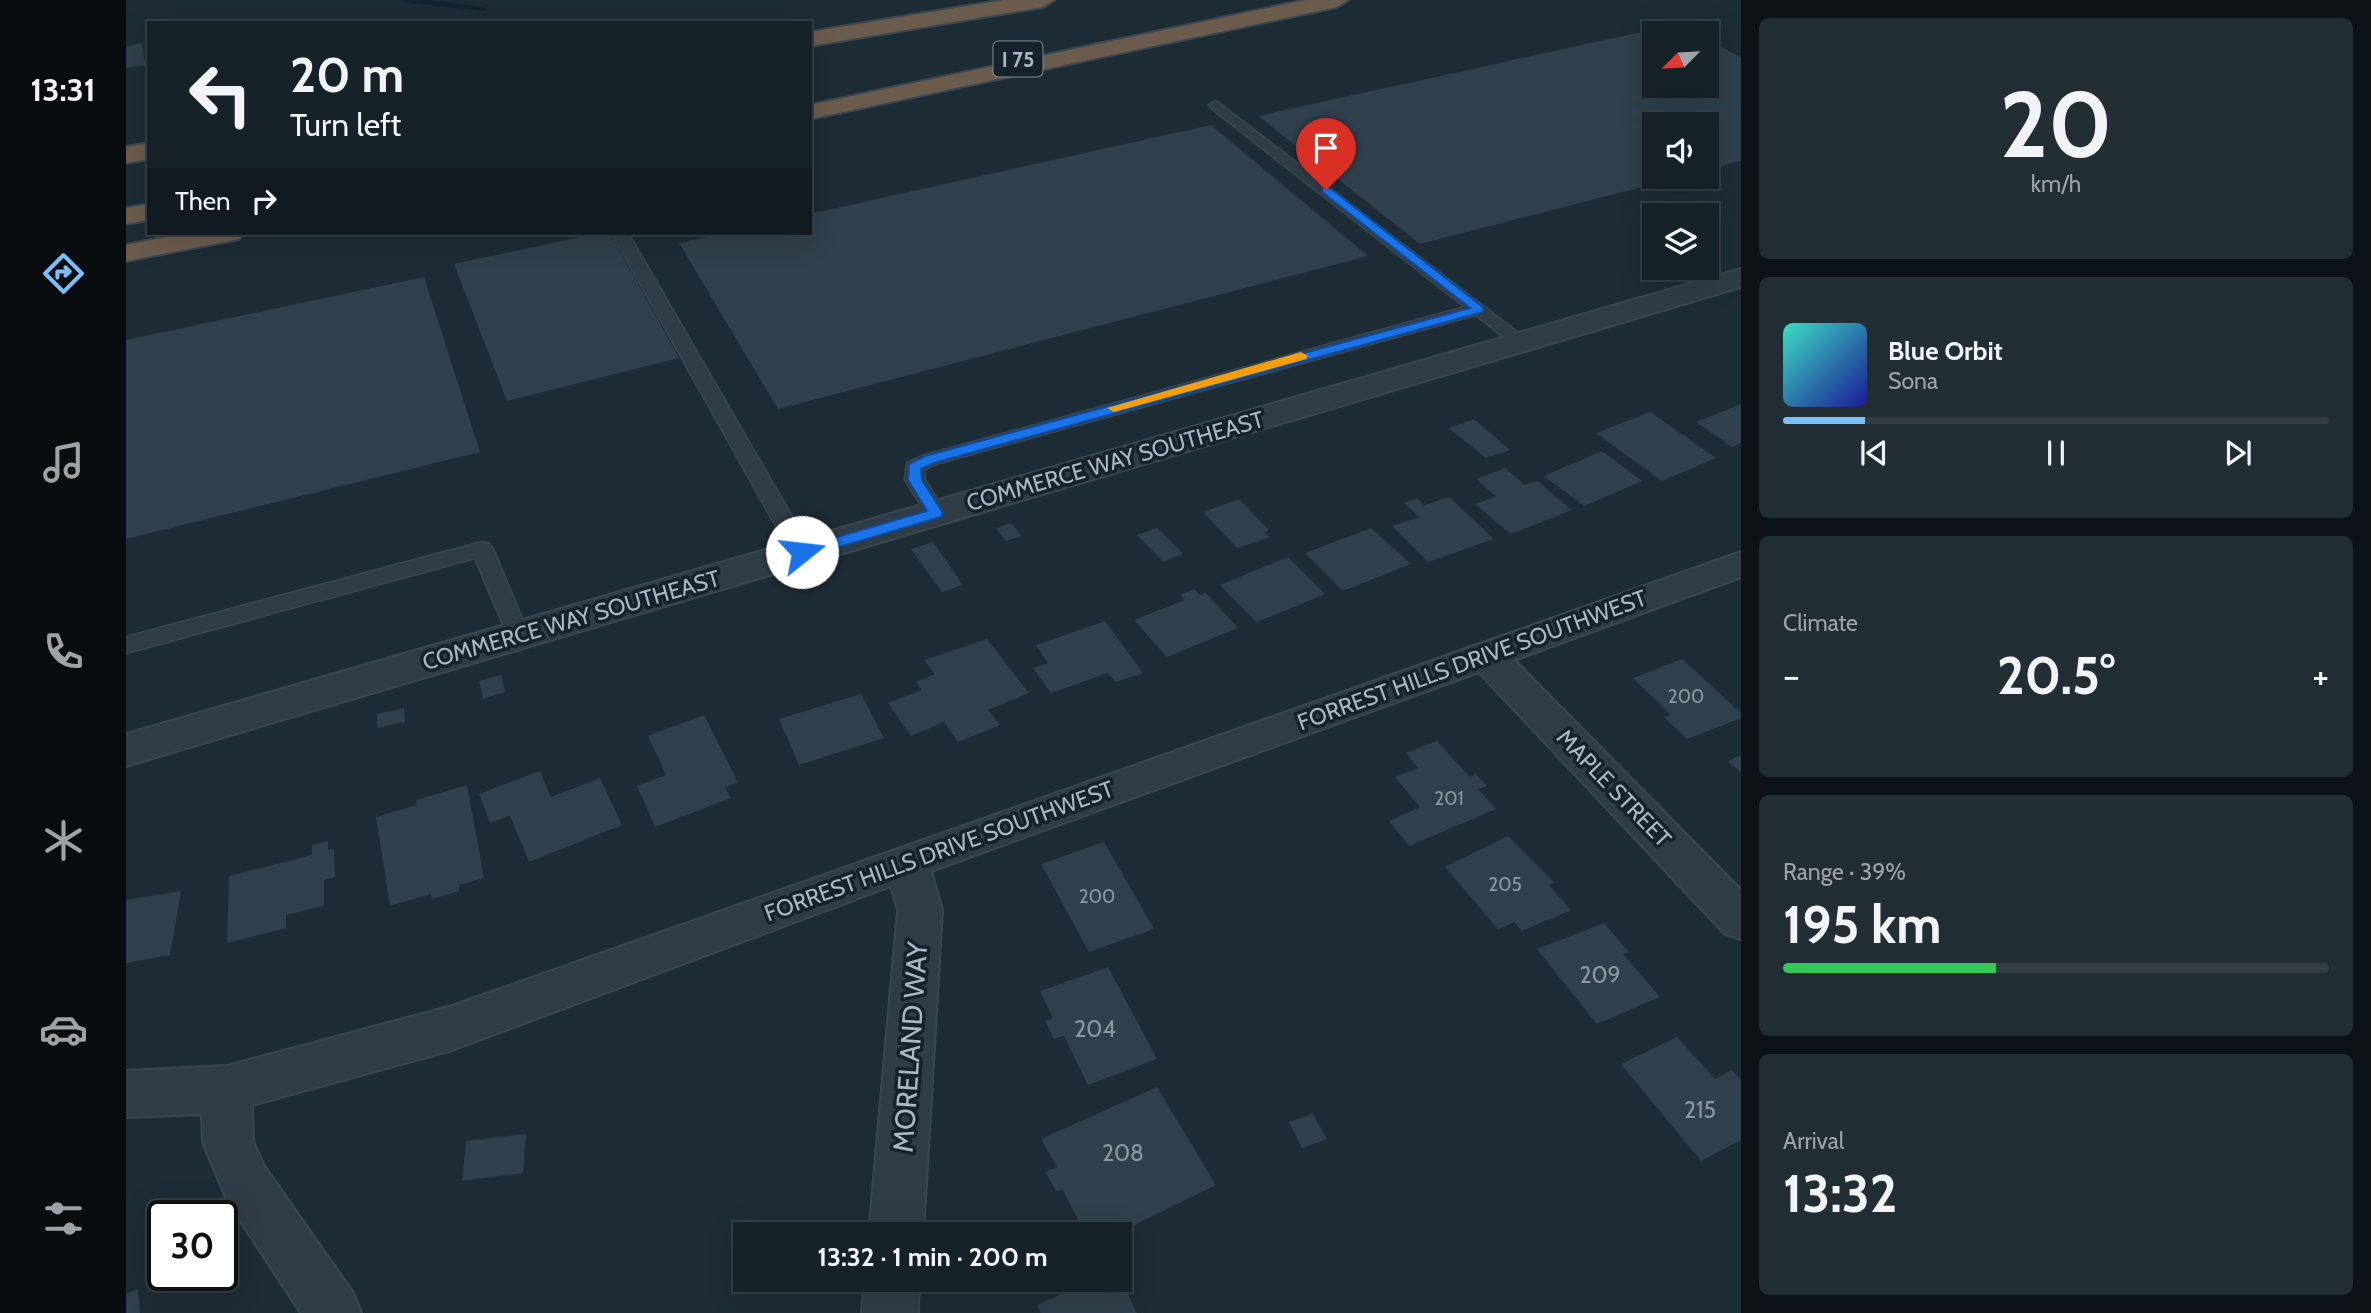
<!DOCTYPE html>
<meta charset="utf-8">
<style>
:root{--surface:#162128;--page:#232e34;--text:#f1f3f6;--muted:#9ea3a8;--line:#353e45;--accent:#79bffa}
body{margin:0;font-family:Cabin,sans-serif;background:var(--page);color:var(--text);height:100vh;display:flex;flex-direction:column;font-size:26px;white-space:nowrap}
*{box-sizing:border-box;margin:0}
p{font-size:23px;color:var(--muted)}
.icon{flex:none;width:38px;height:38px;fill:none;stroke:currentColor;stroke-width:2;stroke-linecap:round;stroke-linejoin:round}
.map{position:relative;flex:1;overflow:hidden}
.sheet{display:flex;flex-direction:column;gap:18px;padding:18px;background:#0c1216;width:630px}
.sheet>*{flex:none}
.top-card{position:absolute;left:21px;top:21px;width:665px;height:214px;border-radius:0px;box-shadow:0 7px 28px #0002,0 0 0 2px var(--line);background:#162128;color:var(--text);overflow:hidden}
.needle{width:46px;rotate:246deg}
.fabs{position:absolute;left:1516px;top:21px;display:grid;gap:14px}
.fabs a{display:grid;place-items:center;width:77px;height:77px;border-radius:0px;background:var(--surface);box-shadow:0 7px 28px #0002,0 0 0 2px var(--line);font-size:35px}
.speed{position:absolute;left:21px;top:1200px;display:flex;gap:14px;font-size:35px;font-weight:700;text-align:center}
.speed>*{display:grid;place-content:center;width:91px;height:91px;border-radius:50%;background:var(--surface);box-shadow:0 7px 28px #0002,0 0 0 2px var(--line);line-height:1}
.speed .limit{border:4px solid #111;border-radius:10px;background:#fff;color:#111}
.pin{position:absolute;display:grid;place-items:center;width:60px;height:60px;color:#fff;margin:-72px -30px;border-radius:50% 50% 50% 0;rotate:-45deg;box-shadow:0 0 7px #0007}
.pin .icon{rotate:45deg}
.me{position:absolute;width:77px;margin:-38px;rotate:74deg;stroke-linejoin:round;filter:drop-shadow(0 0 5px #0008)}
.turn{display:flex;align-items:center;gap:24px;height:147px;padding:0 28px;font-size:32px}
.turn .icon{width:91px;height:91px;stroke-width:2.5}
.turn b{display:block;font-size:49px;line-height:60px}
.then{display:flex;align-items:center;height:66px;padding:0 28px;background:#0003;gap:14px;font-size:26px}
.big{font-size:52px;font-weight:700;line-height:1.1}
.sheet .tile{flex:1;display:flex;flex-direction:column;justify-content:center;gap:10px;min-width:0;padding:0 24px;border-radius:10px;background:var(--page)}
.sheet .dial{align-items:center;gap:0}
.dial b{font-size:91px;line-height:1}
.song{display:flex;align-items:center;gap:21px}
.cover{width:84px;height:84px;border-radius:10px;background:linear-gradient(135deg,hsl(170 70% 55%),hsl(240 70% 35%))}
.played{height:7px;border-radius:4px;background:linear-gradient(90deg,var(--accent) 15%,var(--line) 15%)}
.keys{display:flex;justify-content:space-around;direction:ltr}
.heat{display:flex;justify-content:space-between;align-items:center;font-size:38px;direction:ltr}
.charge{height:10px;border-radius:5px;background:linear-gradient(90deg,#34c759 39%,var(--line) 0)}
.trip{position:absolute;left:607px;top:1222px;width:399px;height:70px;border-radius:0px;background:var(--surface);box-shadow:0 7px 28px #0002,0 0 0 2px var(--line);font-weight:700;line-height:70px;text-align:center}
main{display:flex;flex:1;min-height:0}
.tab-bar{display:flex;flex-direction:column;width:126px;justify-content:space-around;align-items:center;background:#090d10;color:var(--muted)}
.tab-bar .icon{width:49px;height:49px}
.tab-bar .selected{color:var(--accent)}
.tab-bar b{font-size:32px;color:var(--text)}
.map>svg:first-child{display:block}
.lines{fill:none;stroke-linecap:round;stroke-linejoin:round}
.stream{fill:#122432;fill-rule:evenodd}
.building{fill:#30404c}
.service-casing{stroke:#3b464f;stroke-width:3}
.minor-casing{stroke:#3b464f;stroke-width:4}
.motorway-casing{stroke:#3c4850;stroke-width:4}
.service{fill:#313d46;fill-rule:evenodd}
.minor{fill:#313d46;fill-rule:evenodd}
.motorway{fill:#6c5c4e;fill-rule:evenodd}
.route{fill:#1a73e8;stroke:#114b97;stroke-width:2}
.slow{fill:#f59e0b}
.labels{text-anchor:middle;dominant-baseline:central;stroke-width:7;stroke-linejoin:round;paint-order:stroke}
.number-label{font-size:19px;fill:#8a98a3}
.shield{fill:#17222a;stroke:#7f8b95;stroke-width:2}
.shield-label{font-size:21px;font-weight:bold;fill:#abb8c3}
.street-label{font-size:23px;fill:#abb8c3;stroke:#17222a}
.near-number-label{font-size:23px;fill:#8a98a3}
.near-street-label{font-size:28px;fill:#abb8c3;stroke:#17222a}
</style>
<main>
<nav class="tab-bar">
<b>13:31</b>
<svg class="icon selected" aria-label="directions" viewBox="0 0 24 24"><path d="M12 3l9 9-9 9-9-9zM9 14v-3h6M13 9l2 2-2 2"/></svg>
<svg class="icon" aria-label="music" viewBox="0 0 24 24"><path d="M9 18V5l10-2v13"/><circle cx="6" cy="18" r="3"/><circle cx="16" cy="16" r="3"/></svg>
<svg class="icon" aria-label="phone" viewBox="0 0 24 24"><path d="M5 4h4l2 5-3 2q2 4 5 5l2-3 5 2v4C11 20 4 13 5 4z"/></svg>
<svg class="icon" aria-label="climate" viewBox="0 0 24 24"><path d="M12 3v18M4 7l16 10M4 17L20 7"/></svg>
<svg class="icon" aria-label="car" viewBox="0 0 24 24"><path d="M5 17H2v-5l4-1 3-4h7l3 4 3 1v5h-3M9 17h6M6 11h13"/><circle cx="7" cy="17" r="2"/><circle cx="17" cy="17" r="2"/></svg>
<svg class="icon" aria-label="filters" viewBox="0 0 24 24"><path d="M4 7h16M4 17h16"/><circle cx="9" cy="7" r="2"/><circle cx="15" cy="17" r="2"/></svg>
</nav>
<div class="map">
<svg width="1615" height="1313" viewBox="0 0 1615 1313">
<rect width="100%" height="100%" fill="#1e2c35"/>
<g class="lines">
<polygon class="stream" points="275,0 300,0 357,7 361,9 357,11 279,2"/>
</g>
<g class="building">
<polygon points="1552,24 1570,33 1528,33 1528,86 1580,86 1580,39 1615,57 1615,161 1580,170 1580,124 1528,124 1528,177 1551,178 1294,244 1132,116"/>
<polygon points="16,43 19,65 0,68 0,46"/>
<polygon points="1085,125 1242,256 652,409 553,243 599,233 684,233 684,214"/>
<polygon points="473,233 484,233 553,358 381,401 328,264"/>
<polygon points="298,277 354,452 0,539 0,340"/>
<polygon points="1615,404 1615,443 1606,447 1570,422"/>
<polygon points="1524,412 1590,458 1536,481 1470,433"/>
<polygon points="1348,419 1384,450 1360,458 1323,428"/>
<polygon points="1476,451 1516,481 1458,506 1418,476"/>
<polygon points="1379,468 1399,485 1411,481 1446,510 1385,534 1349,504 1370,496 1350,479"/>
<polygon points="1323,497 1368,539 1302,562 1266,526 1293,517 1278,503 1291,498 1298,505"/>
<polygon points="1113,499 1143,530 1138,532 1144,537 1111,548 1077,512"/>
<polygon points="885,523 896,536 880,541 870,528"/>
<polygon points="1031,528 1057,554 1037,562 1011,535"/>
<polygon points="1245,528 1285,564 1217,591 1179,553"/>
<polygon points="807,542 837,585 816,592 785,549"/>
<polygon points="1162,557 1199,594 1131,622 1094,585"/>
<polygon points="1068,589 1074,595 1080,593 1112,628 1041,657 1008,620 1059,600 1054,595"/>
<polygon points="979,621 1017,673 989,682 982,673 925,693 907,668 922,663 910,645"/>
<polygon points="861,639 903,693 862,710 874,725 832,742 818,722 785,736 762,703 796,690 790,682 809,674 798,660"/>
<polygon points="1556,659 1615,713 1615,718 1561,739 1538,717 1545,715 1507,678"/>
<polygon points="375,675 379,692 357,699 353,681"/>
<polygon points="735,694 758,738 673,765 653,719"/>
<polygon points="278,708 279,722 251,728 251,714"/>
<polygon points="578,715 612,782 599,787 605,798 529,827 511,786 540,775 522,736"/>
<polygon points="1311,741 1344,777 1350,774 1361,786 1352,789 1370,809 1283,846 1263,821 1294,807 1269,777 1292,768 1280,753"/>
<polygon points="1615,755 1615,773 1602,761"/>
<polygon points="414,771 425,797 474,778 496,825 403,862 384,816 364,823 353,794"/>
<polygon points="341,785 358,878 333,885 333,891 306,899 305,894 264,906 250,817 291,805 290,800"/>
<polygon points="1382,836 1428,882 1423,885 1445,910 1396,931 1388,922 1372,929 1319,867"/>
<polygon points="202,841 202,850 208,849 209,877 198,880 198,906 160,915 160,928 101,943 103,876 186,855 186,845"/>
<polygon points="978,842 1028,929 963,952 915,864"/>
<polygon points="55,891 44,955 0,963 0,900"/>
<polygon points="1478,923 1503,952 1497,954 1534,997 1471,1024 1411,949"/>
<polygon points="982,967 1031,1059 962,1085 938,1036 928,1039 919,1021 927,1018 914,991"/>
<polygon points="1551,1037 1589,1079 1606,1070 1615,1080 1615,1140 1575,1161 1495,1064"/>
<polygon points="1031,1087 1090,1185 990,1234 960,1234 936,1189 931,1192 919,1172 931,1167 915,1139"/>
<polygon points="1187,1114 1201,1139 1176,1148 1163,1122"/>
<polygon points="400,1134 397,1173 336,1181 340,1141"/>
<polygon points="969,1279 994,1279 1011,1313 915,1313 911,1305"/>
<polygon points="12,1289 14,1313 0,1313 0,1294"/>
</g>
<g class="lines">
<g class="service-casing">
<g id="service">
<polygon points="1090,101 1404,342 1395,347 1389,346 1350,315 810,464 798,470 799,480 820,513 810,520 803,518 779,480 781,463 796,456 1339,307 1085,108 1083,105"/>
<polygon points="486,233 502,233 687,553 683,558 669,558 665,553"/>
<polygon points="356,542 363,544 367,549 403,635 400,641 384,641 349,558 0,653 0,637"/>
</g>
</g>
<g class="minor-casing">
<g id="minor">
<polygon points="1615,269 1615,287 0,766 0,734"/>
<polygon points="1615,552 1615,577 1388,660 1615,890 1615,939 1599,934 1353,672 805,871 816,910 797,1234 743,1234 772,910 765,886 326,1050 126,1105 127,1142 138,1166 227,1293 235,1313 175,1313 102,1202 77,1143 76,1114 0,1117 0,1071 101,1066 326,1006"/>
<polygon points="739,1279 793,1279 792,1313 736,1313"/>
</g>
</g>
<g class="motorway-casing">
<g id="motorway">
<polygon points="878,0 928,0 917,7 684,46 684,32"/>
<polygon points="1180,0 1222,0 1211,7 684,119 684,105"/>
<polygon points="23,143 23,159 0,163 0,147"/>
<polygon points="23,204 23,220 0,224 0,208"/>
<polygon points="61,233 117,233 113,239 103,241 0,261 0,245"/>
</g>
</g>
<use href="#service" class="service"/>
<use href="#minor" class="minor"/>
<use href="#motorway" class="motorway"/>
</g>
<polygon class="route" points="1196,188 1204,188 1357,307 1357,312 808,463 795,469 796,480 817,513 815,517 676,558 670,556 670,549 801,511 782,480 783,464 799,456 1344,308 1196,192"/>
<polygon class="slow" points="1175,352 1182,356 1180,359 988,412 981,408"/>
<g class="labels">
<g class="number-label">
<text x="1560" y="696">200</text>
<text x="1323" y="798">201</text>
<text x="1379" y="884">205</text>
<text x="971" y="896">200</text>
</g>
<rect class="shield" x="867.5" y="41.5" width="49" height="35" rx="5"/>
<g class="shield-label">
<text x="892" y="59">I 75</text>
</g>
<g class="street-label">
<text transform="translate(989 461) rotate(-16)">COMMERCE WAY SOUTHEAST</text>
<text transform="translate(445 620) rotate(-16)">COMMERCE WAY SOUTHEAST</text>
<text transform="translate(1346 660) rotate(-20)">FORREST HILLS DRIVE SOUTHWEST</text>
<text transform="translate(1488 788) rotate(46)">MAPLE STREET</text>
<text transform="translate(813 851) rotate(-20)">FORREST HILLS DRIVE SOUTHWEST</text>
</g>
<g class="near-number-label">
<text x="1474" y="975">209</text>
<text x="969" y="1029">204</text>
<text x="1574" y="1110">215</text>
<text x="997" y="1153">208</text>
</g>
<g class="near-street-label">
<text transform="translate(784 1047) rotate(-86)">MORELAND WAY</text>
</g>
</g>
</svg>
<div class="fabs">
<a><svg class="needle" viewBox="-14 -14 28 28"><path d="M0-13l5 13h-10z" fill="#e53935"/><path d="M0 13l5-13h-10z" fill="#9ea3a8"/></svg></a>
<a><svg class="icon" aria-label="sound" viewBox="0 0 24 24"><path d="M4 9h4l5-4v14l-5-4H4zM17 9q2 3 0 6"/></svg></a>
<a><svg class="icon" aria-label="layers" viewBox="0 0 24 24"><path d="M12 4l9 5-9 5-9-5zM3 14l9 5 9-5"/></svg></a>
</div>
<div class="speed"><div class="limit">30</div></div>
<div class="pin" style="left:1200px;top:190px;background:#d93025"><svg class="icon" aria-label="arrive" viewBox="0 0 24 24"><path d="M6 21V4h12l-3 4 3 4H6"/></svg></div>
<svg class="me" style="left:676px;top:552px" viewBox="-20 -20 40 40"><circle r="19" fill="#fff"/><path d="M0-13L10 11 0 6-10 11z" fill="#1a73e8"/></svg>
<div class="trip">13:32 · 1 min · 200 m</div>
<div class="top-card">
<div class="turn"><svg class="icon" aria-label="left" viewBox="0 0 24 24"><path d="M17 20v-9H6M10 6l-5 5 5 5"/></svg><div><b>20 m</b>Turn left</div></div>
<div class="then">Then<svg class="icon" aria-label="right" viewBox="0 0 24 24"><path d="M7 20v-9h11M14 6l5 5-5 5"/></svg></div>
</div>
</div>
<section class="sheet">
<div class="tile dial"><b>20</b><p>km/h</p></div>
<div class="tile">
<div class="song"><i class="cover"></i><div><b>Blue Orbit</b><p>Sona</p></div></div>
<div class="played"></div>
<div class="keys"><svg class="icon" aria-label="previous" viewBox="0 0 24 24"><path d="M18 5L8 12l10 7zM5 5v14"/></svg><svg class="icon" aria-label="pause" viewBox="0 0 24 24"><path d="M8 5v14M16 5v14"/></svg><svg class="icon" aria-label="next" viewBox="0 0 24 24"><path d="M6 5l10 7-10 7zM19 5v14"/></svg></div>
</div>
<div class="tile"><p>Climate</p>
<div class="heat"><a>−</a><b class="big">20.5°</b><a>+</a></div>
</div>
<div class="tile"><p>Range · 39%</p><b class="big">195 km</b><div class="charge"></div></div>
<div class="tile"><p>Arrival</p><b class="big">13:32</b></div>
</section>
</main>
